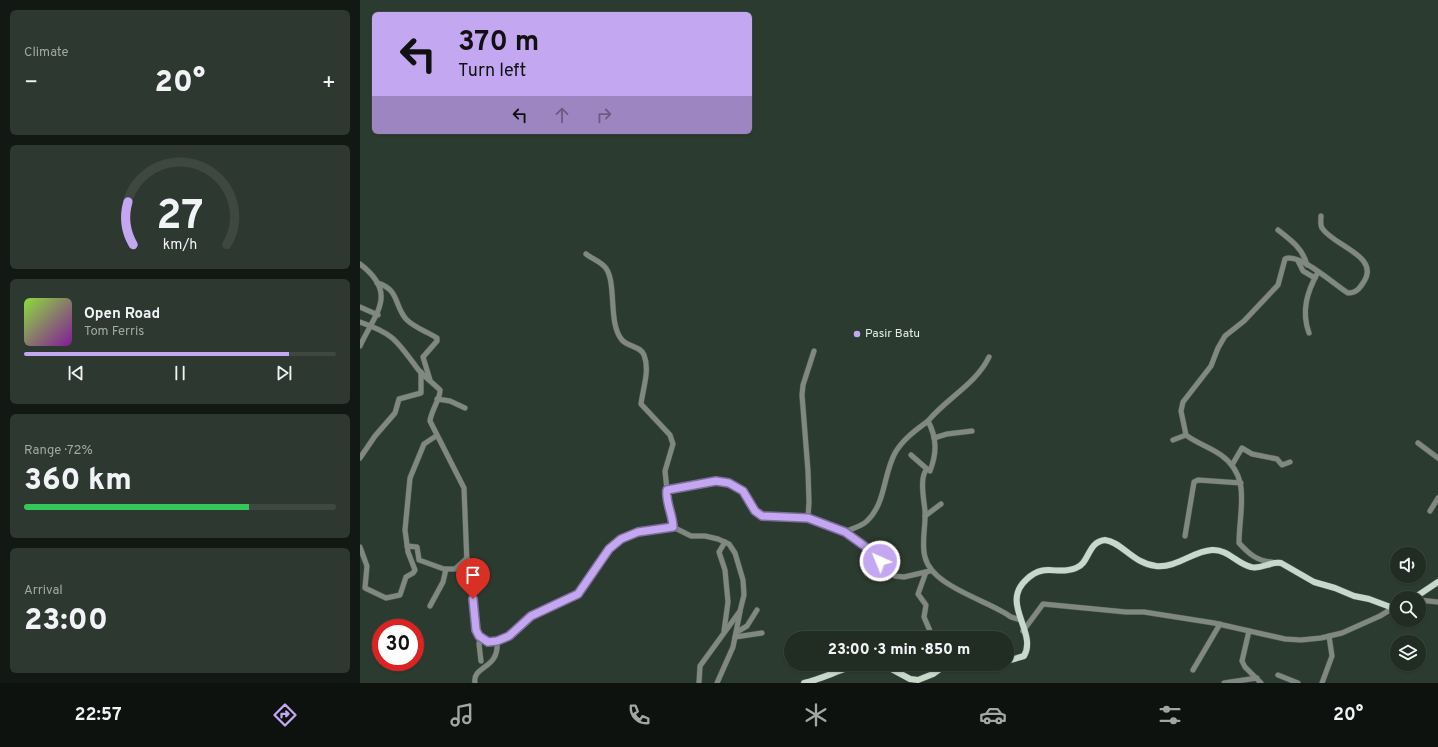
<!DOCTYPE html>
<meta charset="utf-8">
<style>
:root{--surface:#212c23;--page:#2d3830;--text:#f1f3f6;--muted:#a2a7a6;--line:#3e4841;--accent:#c4a7f1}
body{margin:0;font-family:Overpass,sans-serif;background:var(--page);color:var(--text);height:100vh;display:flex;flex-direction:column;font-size:15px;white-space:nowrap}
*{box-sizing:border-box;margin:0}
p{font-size:13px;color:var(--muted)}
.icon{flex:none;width:22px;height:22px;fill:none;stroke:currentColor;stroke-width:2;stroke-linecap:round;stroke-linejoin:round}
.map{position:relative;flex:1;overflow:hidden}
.panel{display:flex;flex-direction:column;gap:10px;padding:10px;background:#121813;width:360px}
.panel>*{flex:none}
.hud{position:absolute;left:12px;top:12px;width:380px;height:122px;border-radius:6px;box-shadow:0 1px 3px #0004,0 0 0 1px var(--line);background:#c4a7f1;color:#111;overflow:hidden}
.buttons{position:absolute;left:1030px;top:547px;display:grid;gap:8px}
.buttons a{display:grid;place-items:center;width:36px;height:36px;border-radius:50%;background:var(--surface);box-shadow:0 1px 3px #0004,0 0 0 1px var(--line);font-size:20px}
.speed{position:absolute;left:12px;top:619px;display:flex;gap:8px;font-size:20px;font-weight:700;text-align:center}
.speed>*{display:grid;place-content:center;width:52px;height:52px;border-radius:50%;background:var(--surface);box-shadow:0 1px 3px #0004,0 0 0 1px var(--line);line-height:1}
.speed .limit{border:6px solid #d22;background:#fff;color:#111}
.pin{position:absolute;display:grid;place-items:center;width:34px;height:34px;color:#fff;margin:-41px -17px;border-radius:50% 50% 50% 0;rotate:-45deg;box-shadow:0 0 4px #0007}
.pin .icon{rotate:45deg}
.me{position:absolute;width:44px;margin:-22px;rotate:316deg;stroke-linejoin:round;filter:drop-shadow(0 0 3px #0008)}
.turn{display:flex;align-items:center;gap:14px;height:84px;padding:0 20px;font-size:18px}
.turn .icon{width:52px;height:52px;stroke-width:2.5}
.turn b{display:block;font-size:28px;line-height:34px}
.lanes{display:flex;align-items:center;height:38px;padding:0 20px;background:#0003;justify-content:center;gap:20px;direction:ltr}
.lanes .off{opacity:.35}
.big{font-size:30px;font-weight:800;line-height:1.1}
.panel .tile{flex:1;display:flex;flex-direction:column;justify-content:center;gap:6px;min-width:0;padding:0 14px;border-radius:6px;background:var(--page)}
.panel .dial{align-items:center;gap:0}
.dial svg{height:104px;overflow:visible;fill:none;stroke:var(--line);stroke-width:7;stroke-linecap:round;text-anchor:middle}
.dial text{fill:var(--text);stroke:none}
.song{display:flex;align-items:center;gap:12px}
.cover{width:48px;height:48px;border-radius:6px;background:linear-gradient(135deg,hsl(90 70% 55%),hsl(290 70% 35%))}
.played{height:4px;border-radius:2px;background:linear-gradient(90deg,var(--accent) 85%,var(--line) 85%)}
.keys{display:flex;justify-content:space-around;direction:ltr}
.heat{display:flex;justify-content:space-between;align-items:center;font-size:22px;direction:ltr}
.charge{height:6px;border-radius:3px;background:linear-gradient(90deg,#34c759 72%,var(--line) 0)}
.trip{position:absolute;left:424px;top:631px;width:230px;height:40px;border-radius:20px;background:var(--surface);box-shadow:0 1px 3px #0004,0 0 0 1px var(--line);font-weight:800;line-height:40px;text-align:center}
.tab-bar{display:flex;height:64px;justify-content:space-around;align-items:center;background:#0d120e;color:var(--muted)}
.tab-bar .icon{width:28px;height:28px}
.tab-bar .on{color:var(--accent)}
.tab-bar b{font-size:18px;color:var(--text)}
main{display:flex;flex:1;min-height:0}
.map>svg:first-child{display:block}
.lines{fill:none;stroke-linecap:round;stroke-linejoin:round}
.minor-casing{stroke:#49584c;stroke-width:6}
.major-casing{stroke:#49584c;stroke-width:7}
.minor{stroke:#808881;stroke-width:5}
.major{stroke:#c8d8cb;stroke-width:6}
.route-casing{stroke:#7f6d9d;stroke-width:10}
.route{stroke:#c4a7f1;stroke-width:7}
.poi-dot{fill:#c4a7f1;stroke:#2c3b2f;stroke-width:1.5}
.labels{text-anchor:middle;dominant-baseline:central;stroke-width:4;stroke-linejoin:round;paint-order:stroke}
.poi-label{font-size:12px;fill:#e4eee6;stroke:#2c3b2f;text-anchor:start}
</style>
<main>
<section class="panel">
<div class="tile"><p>Climate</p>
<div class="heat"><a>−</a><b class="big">20°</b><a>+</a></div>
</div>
<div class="tile dial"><svg viewBox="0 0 100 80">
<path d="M14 69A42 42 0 1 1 86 69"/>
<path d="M14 69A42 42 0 0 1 10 36" stroke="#c4a7f1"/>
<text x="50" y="56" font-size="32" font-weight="700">27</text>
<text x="50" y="72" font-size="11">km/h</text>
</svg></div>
<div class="tile">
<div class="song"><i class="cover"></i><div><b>Open Road</b><p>Tom Ferris</p></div></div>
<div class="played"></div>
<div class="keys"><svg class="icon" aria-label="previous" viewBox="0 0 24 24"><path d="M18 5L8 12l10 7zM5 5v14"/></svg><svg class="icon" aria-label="pause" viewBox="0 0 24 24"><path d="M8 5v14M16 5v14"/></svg><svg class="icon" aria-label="next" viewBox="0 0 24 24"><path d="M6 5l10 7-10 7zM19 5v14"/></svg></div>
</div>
<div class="tile"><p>Range · 72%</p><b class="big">360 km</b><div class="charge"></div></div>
<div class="tile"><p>Arrival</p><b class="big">23:00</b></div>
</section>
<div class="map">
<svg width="1078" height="683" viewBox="0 0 1078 683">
<rect width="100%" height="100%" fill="#2c3b2f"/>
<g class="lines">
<g class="minor-casing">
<g id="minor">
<path d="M 918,230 C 931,240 943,249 947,265"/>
<path d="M 226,254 C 231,258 239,261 244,266 C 258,279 247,323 262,340 C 268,347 281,346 284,355 C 290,370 283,388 281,404 L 310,435 L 313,444 L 305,471 L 307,490"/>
<polyline points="938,261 943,271 955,278"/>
<path d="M 0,264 C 39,294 15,313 0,346"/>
<path d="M 17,283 C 40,289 34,307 47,320 C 55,328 68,332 77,338 L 77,341 L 63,357 L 70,380"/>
<polyline points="0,307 18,315"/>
<path d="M 0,322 C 33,333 37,341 57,368 C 63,376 73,383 80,390 C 81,397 71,411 70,421 L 104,488 L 107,564 L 112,588 L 116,630 L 120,638 L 128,642 L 137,641 L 149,636 L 171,616 L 218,594 L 249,549 L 261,539 L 278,532 L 313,527 C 313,515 305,501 307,490 L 355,481 L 369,483 L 383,491 L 395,511 L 402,516 L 416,518 L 448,518 L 485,532 L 510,550 L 535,576 L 544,577 L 570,571"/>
<path d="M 949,333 C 941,311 947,292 958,272"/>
<path d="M 629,357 C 616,384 587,398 568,421 C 577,438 577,453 570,471 L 567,469 C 559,477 564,500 565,511 C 566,526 561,543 565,557 C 572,587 628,600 651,617 L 661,620"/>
<polyline points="77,399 90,401 105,408"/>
<polyline points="574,438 587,434 612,431"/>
<polyline points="813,440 826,435"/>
<polyline points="1058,443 1078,458"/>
<polyline points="551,455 567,469"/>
<polyline points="0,458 15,436 35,413 39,399 61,393 61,372"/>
<polyline points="872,465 882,448 892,454 917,459 922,465 930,462"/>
<polyline points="1070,511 1078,498"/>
<polyline points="565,516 581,504"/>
<polyline points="448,518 449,502 448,471 442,395 443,385 454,351"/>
<polyline points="313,527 331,536 345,536 358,539 369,544 375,553 383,580 384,595 380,611 340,666 339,683"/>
<path d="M 485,532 C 492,528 501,527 507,521 C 526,503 523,475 535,453 C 543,439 556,430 568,421"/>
<polyline points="825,536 834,482 838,480 881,483"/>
<polyline points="47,546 57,547 59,560 84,569 95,569 107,558"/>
<polyline points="0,547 7,566 5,588 26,598 40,595 46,577 53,573 55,570 48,552 45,530 50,478 64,444 76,436"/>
<path d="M 912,562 C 897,561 889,554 879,543 C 879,510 892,477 861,455 C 850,447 836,443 826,435 L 821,411 L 823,402 L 851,366 L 858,348 L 865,336 L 884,321 L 918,285 L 925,259 C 939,252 976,286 988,293 C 996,293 999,289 1003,283 C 1022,256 973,246 962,228 C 960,225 961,220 961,216"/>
<polyline points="566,572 558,594 566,605 564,617 570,631"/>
<polyline points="1059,600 1078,602"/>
<polyline points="70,606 83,582 86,569"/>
<polyline points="364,631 368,602 365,570 359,552 365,542"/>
<polyline points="663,631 683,604 766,612 784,612 854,623 925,639 941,640 961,638 982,633 1020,616 1033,608"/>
<polyline points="889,631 882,661 885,667 901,683"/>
<polyline points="377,632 387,626 397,610"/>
<polyline points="375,637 402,633"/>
<polyline points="120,638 119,644 121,661"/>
<polyline points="833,670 860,624"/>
<polyline points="918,675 938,683"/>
<path d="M 115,683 C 112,665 140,670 137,641"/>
<polyline points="357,683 373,647 380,612"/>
<polyline points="864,683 897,678"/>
<polyline points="962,683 972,656 969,636"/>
</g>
</g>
<g class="major-casing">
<g id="major">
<polyline points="1054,598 1078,582"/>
<path d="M 647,661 L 664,656 C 678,632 639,603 667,579 C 685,562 697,576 716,568 C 730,563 727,542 745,540 C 762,542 772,563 796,566 C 817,568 833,551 852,550 C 868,549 877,564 891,567 C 901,570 910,561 921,563 L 954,582 L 975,588 L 994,596 L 1009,599 L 1033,608 L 1037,607"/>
<polyline points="510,664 528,667 550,679 558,680 573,674 587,664"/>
<path d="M 444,683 C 467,678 486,665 509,664"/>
</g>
</g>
<use href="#minor" class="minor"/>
<use href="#major" class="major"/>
</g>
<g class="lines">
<g class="route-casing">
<path id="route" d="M 113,599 L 116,630 L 119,636 L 128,642 L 137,641 L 149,636 L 171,616 L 218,594 L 249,549 L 261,539 L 278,532 L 313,527 C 313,515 305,501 307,490 L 356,481 L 369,483 L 383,491 L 395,511 L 402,516 L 448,518 L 485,532 L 510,550 L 520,561"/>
</g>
<use href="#route" class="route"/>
</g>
<circle class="poi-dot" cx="497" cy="334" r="4"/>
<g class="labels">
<g class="poi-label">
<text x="505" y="334">Pasir Batu</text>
</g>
</g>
</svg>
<div class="buttons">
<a><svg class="icon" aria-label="sound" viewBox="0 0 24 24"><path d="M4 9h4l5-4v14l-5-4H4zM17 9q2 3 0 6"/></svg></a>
<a><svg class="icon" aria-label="search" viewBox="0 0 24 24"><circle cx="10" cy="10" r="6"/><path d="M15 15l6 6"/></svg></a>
<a><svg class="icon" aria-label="layers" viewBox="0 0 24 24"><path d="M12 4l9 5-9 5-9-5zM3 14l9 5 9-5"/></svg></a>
</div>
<div class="speed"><div class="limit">30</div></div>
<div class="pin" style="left:113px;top:599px;background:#d93025"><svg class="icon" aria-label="arrive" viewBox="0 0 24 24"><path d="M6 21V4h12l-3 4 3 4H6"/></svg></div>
<svg class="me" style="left:520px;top:561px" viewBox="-20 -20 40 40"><circle r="17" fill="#c4a7f1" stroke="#fff" stroke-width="3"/><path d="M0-11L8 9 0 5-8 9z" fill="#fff"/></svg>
<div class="trip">23:00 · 3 min · 850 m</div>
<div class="hud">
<div class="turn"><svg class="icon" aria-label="left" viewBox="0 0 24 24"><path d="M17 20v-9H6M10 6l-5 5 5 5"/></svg><div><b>370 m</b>Turn left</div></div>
<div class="lanes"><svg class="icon" aria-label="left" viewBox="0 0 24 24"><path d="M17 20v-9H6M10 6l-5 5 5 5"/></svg><svg class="icon off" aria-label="ahead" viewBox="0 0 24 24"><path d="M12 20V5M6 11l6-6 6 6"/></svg><svg class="icon off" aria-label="right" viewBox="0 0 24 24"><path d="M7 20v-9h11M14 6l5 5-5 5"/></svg></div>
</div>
</div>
</main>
<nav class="tab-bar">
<b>22:57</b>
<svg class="icon on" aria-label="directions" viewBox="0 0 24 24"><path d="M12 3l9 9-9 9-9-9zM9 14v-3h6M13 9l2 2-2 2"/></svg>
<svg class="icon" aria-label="music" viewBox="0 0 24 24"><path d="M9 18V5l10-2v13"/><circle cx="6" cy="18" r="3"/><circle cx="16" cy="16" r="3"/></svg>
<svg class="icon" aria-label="phone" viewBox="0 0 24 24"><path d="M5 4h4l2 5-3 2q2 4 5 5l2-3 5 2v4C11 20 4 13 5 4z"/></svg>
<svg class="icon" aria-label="climate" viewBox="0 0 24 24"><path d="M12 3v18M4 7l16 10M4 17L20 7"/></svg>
<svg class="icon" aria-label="car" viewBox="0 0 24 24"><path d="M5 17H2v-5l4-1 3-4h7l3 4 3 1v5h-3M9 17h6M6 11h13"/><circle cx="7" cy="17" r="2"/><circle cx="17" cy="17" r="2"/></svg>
<svg class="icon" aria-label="filters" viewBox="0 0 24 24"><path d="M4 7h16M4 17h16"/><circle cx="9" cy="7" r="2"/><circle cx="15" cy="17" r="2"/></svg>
<b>20°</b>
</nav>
